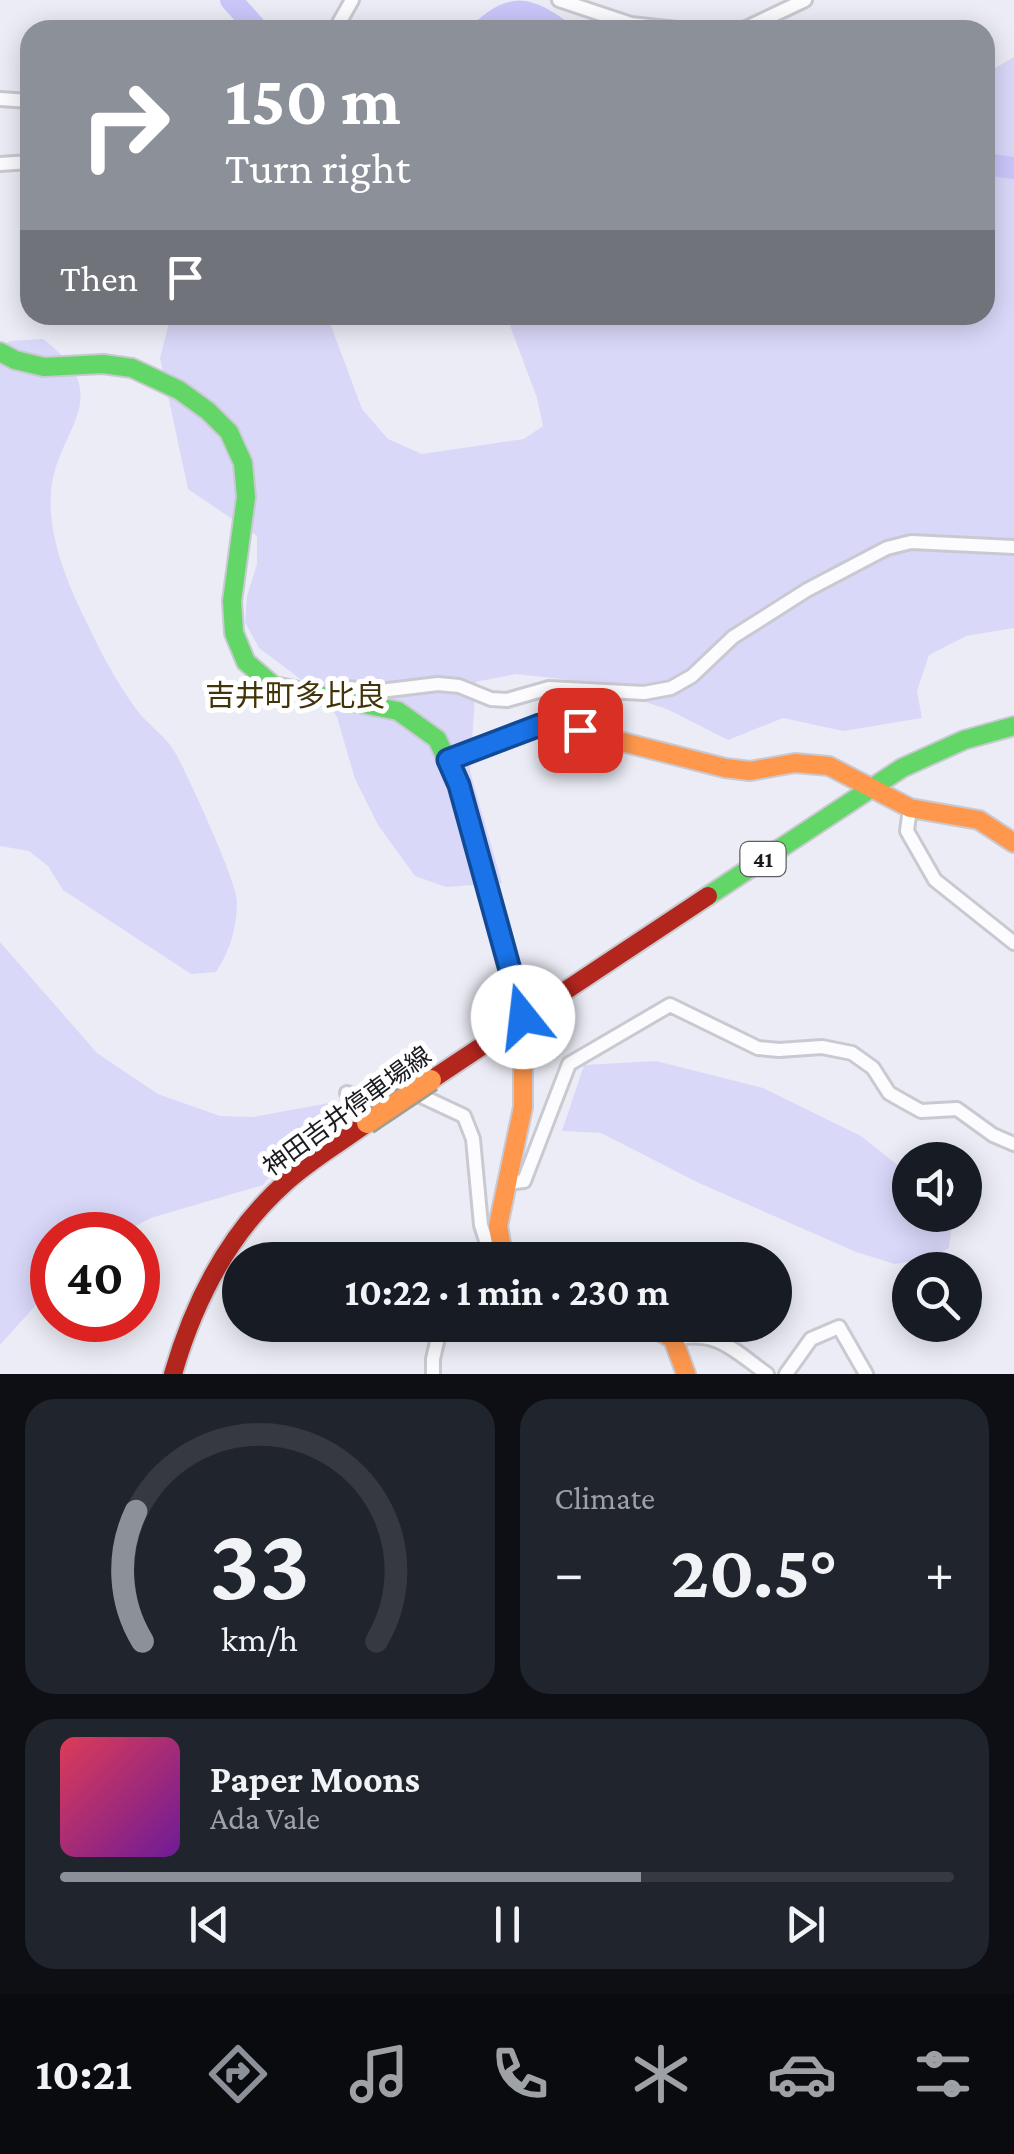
<!DOCTYPE html>
<meta charset="utf-8">
<style>
:root{--surface:#171b24;--page:#20242c;--text:#f1f3f6;--muted:#9ea1a6;--line:#363941;--accent:#8c9099}
body{margin:0;font-family:"Crimson Pro","Noto Sans JP",serif;background:var(--page);color:var(--text);height:100vh;display:flex;flex-direction:column;font-size:38px;white-space:nowrap}
*{box-sizing:border-box;margin:0}
p{font-size:32px;color:var(--muted)}
.icon{flex:none;width:55px;height:55px;fill:none;stroke:currentColor;stroke-width:2;stroke-linecap:round;stroke-linejoin:round}
.map{position:relative;height:1374px;overflow:hidden}
.side{display:flex;flex-direction:column;gap:25px;padding:25px;background:#0d0f14;flex:1}
.side>*{flex:none}
.guide{position:absolute;left:20px;top:20px;width:975px;height:305px;border-radius:30px;box-shadow:0 5px 25px #0003;background:#8c9099;color:#fff;overflow:hidden}
.fabs{position:absolute;left:892px;top:1142px;display:grid;gap:20px}
.fabs a{display:grid;place-items:center;width:90px;height:90px;border-radius:50%;background:var(--surface);box-shadow:0 5px 25px #0003;font-size:50px}
.speed{position:absolute;left:30px;top:1212px;display:flex;gap:20px;font-size:50px;font-weight:700;text-align:center}
.speed>*{display:grid;place-content:center;width:130px;height:130px;border-radius:50%;background:var(--surface);box-shadow:0 5px 25px #0003;line-height:1}
.speed .limit{border:15px solid #d22;background:#fff;color:#111}
.pin{position:absolute;display:grid;place-items:center;width:85px;height:85px;color:#fff;margin:-42px;border-radius:20px;box-shadow:0 5px 15px #0006}
.me{position:absolute;width:110px;margin:-55px;rotate:344deg;stroke-linejoin:round;filter:drop-shadow(0 0 8px #0008)}
.turn{display:flex;align-items:center;gap:35px;height:210px;padding:0 40px;font-size:45px}
.turn .icon{width:130px;height:130px;stroke-width:2.5}
.turn b{display:block;font-size:70px;line-height:85px}
.then{display:flex;align-items:center;height:95px;padding:0 40px;background:#0003;gap:20px;font-size:38px}
.big{font-size:75px;font-weight:700;line-height:1.1}
.side .tile{flex:1;display:flex;flex-direction:column;justify-content:center;gap:15px;min-width:0;padding:0 35px;border-radius:30px;background:var(--page)}
.side .dial{align-items:center;gap:0}
.dial svg{height:260px;overflow:visible;fill:none;stroke:var(--line);stroke-width:7;stroke-linecap:round;text-anchor:middle}
.dial text{fill:var(--text);stroke:none}
.song{display:flex;align-items:center;gap:30px}
.cover{width:120px;height:120px;border-radius:15px;background:linear-gradient(135deg,hsl(350 70% 55%),hsl(280 70% 35%))}
.played{height:10px;border-radius:5px;background:linear-gradient(90deg,var(--accent) 65%,var(--line) 65%)}
.keys{display:flex;justify-content:space-around;direction:ltr}
.heat{display:flex;justify-content:space-between;align-items:center;font-size:55px;direction:ltr}
.side .tiles{flex:1;display:grid;gap:25px;grid-template-columns:1fr 1fr}
.tile:last-child{grid-column:span 2}
.trip{position:absolute;left:222px;top:1242px;width:570px;height:100px;border-radius:50px;background:var(--surface);box-shadow:0 5px 25px #0003;font-weight:700;line-height:100px;text-align:center}
.tab-bar{display:flex;height:160px;justify-content:space-around;align-items:center;background:#090b0e;color:var(--muted)}
.tab-bar .icon{width:70px;height:70px}
.tab-bar .current{color:var(--accent)}
.tab-bar b{font-size:45px;color:var(--text)}
.map>svg:first-child{display:block}
.green{fill:#dad8f9}
.lines{fill:none;stroke-linecap:round;stroke-linejoin:round}
.river{stroke:#cac6fa;stroke-width:22}
.street-casing{stroke:#c9c9d1;stroke-width:18}
.fast-casing{stroke:#c9c9d1;stroke-width:22}
.slow-casing{stroke:#c9c9d1;stroke-width:22}
.jam-casing{stroke:#c9c9d1;stroke-width:22}
.street{stroke:#fcfcfe;stroke-width:12}
.fast{stroke:#63d668;stroke-width:18}
.slow{stroke:#ff974d;stroke-width:18}
.jam{stroke:#b3261e;stroke-width:18}
.slow-bridge-casing{stroke:#a29d91;stroke-width:25;stroke-linecap:butt}
.slow-bridge{stroke:#ff974d;stroke-width:20}
.route-casing{stroke:#114b97;stroke-width:25}
.route{stroke:#1a73e8;stroke-width:18}
.labels{text-anchor:middle;dominant-baseline:central;stroke-width:10;stroke-linejoin:round;paint-order:stroke}
.shield{fill:#fff;stroke:#5e5e62;stroke-width:2.5}
.shield-label{font-size:22px;font-weight:bold;fill:#19191f}
.street-label{font-size:25px;fill:#19191f;stroke:#fff}
.quarter-label{font-size:30px;fill:#42340a;stroke:#fff}
</style>
<div class="map">
<svg width="1014" height="1374" viewBox="0 0 1014 1374">
<rect width="100%" height="100%" fill="#ececf6"/>
<g class="green">
<polygon points="1014,57 1014,628 966,636 929,655 917,691 922,718 843,731 783,718 728,740 669,710 588,682 516,674 476,682 470,771 502,883 446,887 415,876 378,825 355,779 337,717 323,696 259,648 245,622 247,596 257,564 257,536 188,489 160,358 171,315 327,315 362,409 388,439 422,454 524,439 543,426 537,398 506,315 985,315 985,74"/>
<path d="M 43,339 C 121,398 54,430 51,494 C 48,535 66,580 84,617 C 99,649 115,680 136,709 C 148,725 167,737 176,754 C 188,776 237,882 237,901 C 237,927 230,951 216,972 L 191,974 L 63,890 L 48,866 L 29,851 L 0,846 L 0,348 L 10,341 Z"/>
<polygon points="0,942 97,1053 158,1094 220,1116 253,1117 340,1101 289,1150 263,1185 151,1218 118,1235 52,1235 52,1287 0,1345"/>
<polygon points="656,1061 763,1088 861,1136 910,1175 910,1215 946,1215 952,1224 949,1248 931,1258 895,1264 856,1252 699,1183 601,1133 562,1131 584,1065"/>
</g>
<g class="lines">
<g class="river">
<polyline points="231,0 258,30"/>
<path d="M 483,30 C 514,3 528,8 560,30"/>
<polyline points="985,164 1014,168"/>
</g>
<g class="street-casing">
<g id="street">
<polyline points="559,0 631,24 686,30"/>
<polyline points="335,30 352,0"/>
<polyline points="742,30 805,0"/>
<polyline points="0,99 30,101"/>
<polyline points="0,164 30,162"/>
<polyline points="335,700 346,688 380,691 438,684 459,686 491,699 507,700 549,688 644,693 671,688 692,676 733,637 807,590 887,548 911,542 1014,547"/>
<polyline points="910,808 907,831 935,880 1014,943"/>
<polyline points="347,1093 363,1099 417,1094 464,1116 473,1139 481,1225 489,1250 502,1255"/>
<polyline points="507,1183 524,1181 569,1064 670,1005 758,1048 779,1050 822,1047 852,1053 873,1068 889,1093 903,1101 921,1111 957,1109 993,1135 1014,1144"/>
<path d="M 673,1339 C 717,1329 733,1350 767,1374"/>
<polyline points="433,1374 433,1359 441,1325"/>
<polyline points="786,1374 811,1339 839,1327 866,1374"/>
</g>
</g>
<g class="fast-casing">
<g id="fast">
<polyline points="0,352 15,360 44,367 103,364 132,368 179,390 208,411 229,432 243,463 246,497 232,601 234,633 246,662 274,686 398,711 437,739 459,785 523,1017"/>
<polyline points="708,896 902,768 964,740 1014,726"/>
</g>
</g>
<g class="slow-casing">
<g id="slow">
<polyline points="448,760 527,729 555,725 725,768 750,771 795,763 829,766 910,808 979,820 1014,843"/>
<polyline points="504,1260 498,1226 523,1107 523,1017"/>
<polyline points="649,1325 673,1339 686,1374"/>
</g>
</g>
<g class="jam-casing">
<g id="jam">
<polyline points="431,1080 708,896"/>
<path d="M 173,1374 C 194,1301 228,1234 285,1183 C 310,1160 340,1143 367,1123"/>
</g>
</g>
<use href="#street" class="street"/>
<use href="#fast" class="fast"/>
<use href="#slow" class="slow"/>
<use href="#jam" class="jam"/>
<g class="slow-bridge-casing">
<polyline id="slow-bridge" points="367,1123 431,1080"/>
</g>
<use href="#slow-bridge" class="slow-bridge"/>
</g>
<g class="lines">
<g class="route-casing">
<polyline id="route" points="523,1017 459,785 448,760 540,725 580,730"/>
</g>
<use href="#route" class="route"/>
</g>
<g class="labels">
<rect class="shield" x="740.5" y="842" width="45" height="34" rx="8"/>
<g class="shield-label">
<text x="763" y="859">41</text>
</g>
<g class="street-label">
<text transform="translate(347 1111) rotate(-36)">神田吉井停車場線</text>
</g>
<g class="quarter-label">
<text x="295" y="695">吉井町多比良</text>
</g>
</g>
</svg>
<div class="fabs">
<a><svg class="icon" aria-label="sound" viewBox="0 0 24 24"><path d="M4 9h4l5-4v14l-5-4H4zM17 9q2 3 0 6"/></svg></a>
<a><svg class="icon" aria-label="search" viewBox="0 0 24 24"><circle cx="10" cy="10" r="6"/><path d="M15 15l6 6"/></svg></a>
</div>
<div class="speed"><div class="limit">40</div></div>
<div class="pin" style="left:580px;top:730px;background:#d93025"><svg class="icon" aria-label="arrive" viewBox="0 0 24 24"><path d="M6 21V4h12l-3 4 3 4H6"/></svg></div>
<svg class="me" style="left:523px;top:1017px" viewBox="-20 -20 40 40"><circle r="19" fill="#fff"/><path d="M0-13L10 11 0 6-10 11z" fill="#1a73e8"/></svg>
<div class="trip">10:22 · 1 min · 230 m</div>
<div class="guide">
<div class="turn"><svg class="icon" aria-label="right" viewBox="0 0 24 24"><path d="M7 20v-9h11M14 6l5 5-5 5"/></svg><div><b>150 m</b>Turn right</div></div>
<div class="then">Then<svg class="icon" aria-label="arrive" viewBox="0 0 24 24"><path d="M6 21V4h12l-3 4 3 4H6"/></svg></div>
</div>
</div>
<section class="side">
<div class="tiles">
<div class="tile dial"><svg viewBox="0 0 100 80">
<path d="M14 69A42 42 0 1 1 86 69"/>
<path d="M14 69A42 42 0 0 1 12 29" stroke="#8c9099"/>
<text x="50" y="56" font-size="32" font-weight="700">33</text>
<text x="50" y="72" font-size="11">km/h</text>
</svg></div>
<div class="tile"><p>Climate</p>
<div class="heat"><a>−</a><b class="big">20.5°</b><a>+</a></div>
</div>
<div class="tile">
<div class="song"><i class="cover"></i><div><b>Paper Moons</b><p>Ada Vale</p></div></div>
<div class="played"></div>
<div class="keys"><svg class="icon" aria-label="previous" viewBox="0 0 24 24"><path d="M18 5L8 12l10 7zM5 5v14"/></svg><svg class="icon" aria-label="pause" viewBox="0 0 24 24"><path d="M8 5v14M16 5v14"/></svg><svg class="icon" aria-label="next" viewBox="0 0 24 24"><path d="M6 5l10 7-10 7zM19 5v14"/></svg></div>
</div>
</div>
</section>
<nav class="tab-bar">
<b>10:21</b>
<svg class="icon current" aria-label="directions" viewBox="0 0 24 24"><path d="M12 3l9 9-9 9-9-9zM9 14v-3h6M13 9l2 2-2 2"/></svg>
<svg class="icon" aria-label="music" viewBox="0 0 24 24"><path d="M9 18V5l10-2v13"/><circle cx="6" cy="18" r="3"/><circle cx="16" cy="16" r="3"/></svg>
<svg class="icon" aria-label="phone" viewBox="0 0 24 24"><path d="M5 4h4l2 5-3 2q2 4 5 5l2-3 5 2v4C11 20 4 13 5 4z"/></svg>
<svg class="icon" aria-label="climate" viewBox="0 0 24 24"><path d="M12 3v18M4 7l16 10M4 17L20 7"/></svg>
<svg class="icon" aria-label="car" viewBox="0 0 24 24"><path d="M5 17H2v-5l4-1 3-4h7l3 4 3 1v5h-3M9 17h6M6 11h13"/><circle cx="7" cy="17" r="2"/><circle cx="17" cy="17" r="2"/></svg>
<svg class="icon" aria-label="filters" viewBox="0 0 24 24"><path d="M4 7h16M4 17h16"/><circle cx="9" cy="7" r="2"/><circle cx="15" cy="17" r="2"/></svg>
</nav>
